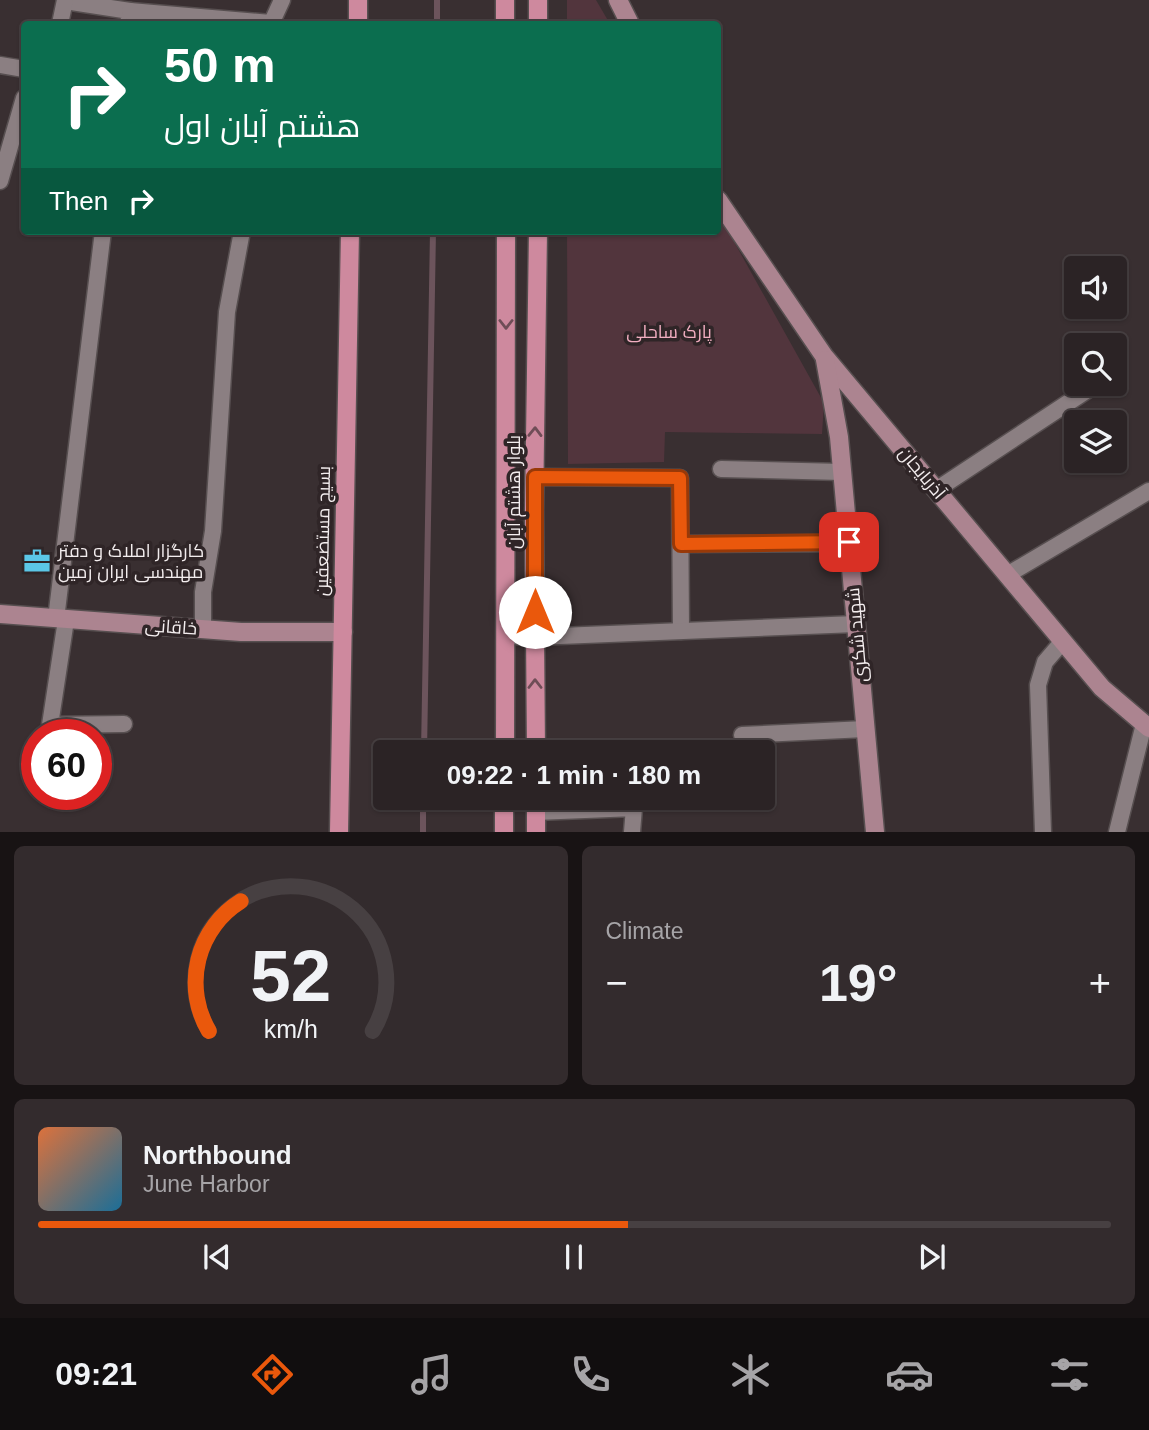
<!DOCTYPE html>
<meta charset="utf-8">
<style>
:root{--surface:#2b2325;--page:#332b2d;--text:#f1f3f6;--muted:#a6a4a7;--line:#474042;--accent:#ea580c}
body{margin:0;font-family:Helvetica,Cairo,sans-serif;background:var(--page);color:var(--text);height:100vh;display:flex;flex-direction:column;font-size:26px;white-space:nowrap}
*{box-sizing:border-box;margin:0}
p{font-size:23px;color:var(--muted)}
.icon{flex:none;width:38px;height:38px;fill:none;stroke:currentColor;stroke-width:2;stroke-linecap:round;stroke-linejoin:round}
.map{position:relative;height:832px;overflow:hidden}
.side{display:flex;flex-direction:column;gap:14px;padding:14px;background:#181314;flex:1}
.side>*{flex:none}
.top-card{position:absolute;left:21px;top:21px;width:700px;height:214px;border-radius:7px;box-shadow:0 2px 5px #0004,0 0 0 2px var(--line);background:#0b6e4f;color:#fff;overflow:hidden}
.fabs{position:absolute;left:1064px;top:256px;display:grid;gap:14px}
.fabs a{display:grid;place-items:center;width:63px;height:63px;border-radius:7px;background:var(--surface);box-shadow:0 2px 5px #0004,0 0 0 2px var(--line);font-size:35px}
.speed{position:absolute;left:21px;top:719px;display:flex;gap:14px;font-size:35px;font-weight:700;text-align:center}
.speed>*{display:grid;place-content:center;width:91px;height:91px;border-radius:50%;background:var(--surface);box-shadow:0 2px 5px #0004,0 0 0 2px var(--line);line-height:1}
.speed .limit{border:10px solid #d22;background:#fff;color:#111}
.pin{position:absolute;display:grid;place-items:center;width:60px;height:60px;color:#fff;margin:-30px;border-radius:14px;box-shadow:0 4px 10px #0006}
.me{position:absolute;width:77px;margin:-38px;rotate:0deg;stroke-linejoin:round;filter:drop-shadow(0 0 5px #0008)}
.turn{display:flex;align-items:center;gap:24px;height:147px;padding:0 28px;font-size:32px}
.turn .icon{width:91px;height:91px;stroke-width:2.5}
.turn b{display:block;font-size:49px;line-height:60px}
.then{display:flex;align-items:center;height:66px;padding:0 28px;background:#0003;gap:14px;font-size:26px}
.big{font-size:52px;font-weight:600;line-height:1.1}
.side .tile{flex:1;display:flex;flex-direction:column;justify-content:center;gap:10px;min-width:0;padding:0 24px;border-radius:10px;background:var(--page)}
.side .dial{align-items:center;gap:0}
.dial svg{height:182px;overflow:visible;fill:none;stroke:var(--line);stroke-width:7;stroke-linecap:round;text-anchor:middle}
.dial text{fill:var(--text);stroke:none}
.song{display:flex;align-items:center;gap:21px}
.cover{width:84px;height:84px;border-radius:10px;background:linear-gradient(135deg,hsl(20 70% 55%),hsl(200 70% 35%))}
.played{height:7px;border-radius:4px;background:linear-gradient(90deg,var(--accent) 55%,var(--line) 55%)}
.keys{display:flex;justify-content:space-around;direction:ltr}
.heat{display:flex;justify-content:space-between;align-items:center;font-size:38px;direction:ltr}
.side .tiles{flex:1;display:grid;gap:14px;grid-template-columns:1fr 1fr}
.tile:last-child{grid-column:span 2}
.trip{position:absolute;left:373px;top:740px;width:402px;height:70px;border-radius:7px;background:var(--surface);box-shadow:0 2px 5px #0004,0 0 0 2px var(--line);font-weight:600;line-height:70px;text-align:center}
.dock{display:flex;height:112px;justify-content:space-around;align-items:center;background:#110e0f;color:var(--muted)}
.dock .icon{width:49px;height:49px}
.dock .active{color:var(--accent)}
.dock b{font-size:32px;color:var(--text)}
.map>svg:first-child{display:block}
.green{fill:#52353d}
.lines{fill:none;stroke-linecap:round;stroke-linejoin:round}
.stream{stroke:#6c545c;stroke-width:6}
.street-casing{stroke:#574f50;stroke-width:19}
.secondary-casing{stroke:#574f50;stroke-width:21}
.primary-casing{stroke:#574f50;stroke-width:21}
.street{stroke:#8b7f82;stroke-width:16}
.secondary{stroke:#ac8490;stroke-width:18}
.primary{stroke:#ce899e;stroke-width:18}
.oneway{stroke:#6f4d57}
.route-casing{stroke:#983908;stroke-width:18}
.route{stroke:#ea580c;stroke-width:12}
.labels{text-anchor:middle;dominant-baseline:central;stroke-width:7;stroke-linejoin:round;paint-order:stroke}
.park-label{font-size:18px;fill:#f2aec1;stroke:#2f2527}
.street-label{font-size:18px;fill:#f3edee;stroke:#2f2527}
.poi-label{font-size:18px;fill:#f3edee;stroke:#2f2527;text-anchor:start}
</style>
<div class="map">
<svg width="1149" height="832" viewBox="0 0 1149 832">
<rect width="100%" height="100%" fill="#392f31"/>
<g class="green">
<polygon points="567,0 596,0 610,24 567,24"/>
<polygon points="718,213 824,403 822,434 665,432 664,462 568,464 567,231 718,231"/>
</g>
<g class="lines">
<g class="stream">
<polyline points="437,24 437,0"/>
<polyline points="424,752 433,231"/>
<polyline points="423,832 423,798"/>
</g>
<g class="street-casing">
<g id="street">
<polyline points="65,1 130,11 128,24"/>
<polyline points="130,11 271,23"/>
<polyline points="60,24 65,0"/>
<polyline points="271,24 282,0"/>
<polyline points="0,65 24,69"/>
<polyline points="0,181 24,98"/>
<polyline points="721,469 842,472"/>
<polyline points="535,477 680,478 681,631"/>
<polyline points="936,490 1092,387"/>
<polyline points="681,544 849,543"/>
<polyline points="1007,575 1149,491"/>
<polyline points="56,619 103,231"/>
<polyline points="66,620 50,725 124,724"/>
<polyline points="203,629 203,592 213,531 227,312 242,231"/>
<polyline points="506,636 535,637 856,624"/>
<polyline points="742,735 865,729"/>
<polyline points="536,812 634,808 632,832"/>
<polyline points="1043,832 1038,685 1045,662 1063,641"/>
<polyline points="1117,832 1144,724"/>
</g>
</g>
<g class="secondary-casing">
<g id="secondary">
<polyline points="618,0 630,24"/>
<polyline points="718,200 824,356 1102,688 1149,728"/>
<polyline points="825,360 839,437 875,832"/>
<polyline points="0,614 241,632 343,632"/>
</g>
</g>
<g class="primary-casing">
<g id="primary">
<polyline points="505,0 505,24"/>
<polyline points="538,0 538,24"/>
<polyline points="358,24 358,0"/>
<polyline points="505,752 506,231"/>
<polyline points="536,752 534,510 538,231"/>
<polyline points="536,798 536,832"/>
<polyline points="339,832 350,231"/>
<polyline points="504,832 504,798"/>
</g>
</g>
<use href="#street" class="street"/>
<use href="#secondary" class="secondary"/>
<use href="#primary" class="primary"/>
</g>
<defs><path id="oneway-chevron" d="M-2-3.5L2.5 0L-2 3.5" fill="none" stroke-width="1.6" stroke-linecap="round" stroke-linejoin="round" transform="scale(1.75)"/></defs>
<g class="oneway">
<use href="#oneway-chevron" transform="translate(506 324) rotate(90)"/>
<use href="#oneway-chevron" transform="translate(535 432) rotate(-89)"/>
<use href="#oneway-chevron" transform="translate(535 684) rotate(-90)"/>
</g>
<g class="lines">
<g class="route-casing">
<polyline id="route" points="535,612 535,477 680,478 681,544 849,542"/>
</g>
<use href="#route" class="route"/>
</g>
<defs>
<g id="office-bare" transform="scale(2.1)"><path d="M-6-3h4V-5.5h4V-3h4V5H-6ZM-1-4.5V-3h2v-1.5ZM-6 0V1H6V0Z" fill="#5bc7e7" stroke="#2f2527" stroke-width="2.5" paint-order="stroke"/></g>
</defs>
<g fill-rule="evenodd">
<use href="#office-bare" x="37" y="561"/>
</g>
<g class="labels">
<g class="park-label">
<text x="669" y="332">پارک ساحلی</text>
</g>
<g class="street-label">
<text transform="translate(922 473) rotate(50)">آذربایجان</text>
<text transform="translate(514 492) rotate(-90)">بلوار هشتم آبان</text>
<text transform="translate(323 531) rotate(-89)">بسیج مستضعفین</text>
<text transform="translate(171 627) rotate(4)">خاقانی</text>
<text transform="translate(857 635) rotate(-95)">شهید شکری</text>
</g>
<g class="poi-label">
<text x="58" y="551">کارگزار املاک و دفتر<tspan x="58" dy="21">مهندسی ایران زمین</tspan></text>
</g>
</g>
</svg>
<div class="fabs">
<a><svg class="icon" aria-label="sound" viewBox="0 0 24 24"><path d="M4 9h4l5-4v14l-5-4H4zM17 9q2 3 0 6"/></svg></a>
<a><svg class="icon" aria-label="search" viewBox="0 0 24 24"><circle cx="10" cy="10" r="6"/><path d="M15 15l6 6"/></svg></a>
<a><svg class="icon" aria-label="layers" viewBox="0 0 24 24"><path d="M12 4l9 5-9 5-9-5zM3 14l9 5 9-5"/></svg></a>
</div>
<div class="speed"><div class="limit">60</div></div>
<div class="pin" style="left:849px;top:542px;background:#d93025"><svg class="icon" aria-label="arrive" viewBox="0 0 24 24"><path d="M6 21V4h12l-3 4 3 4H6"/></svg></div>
<svg class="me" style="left:535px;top:612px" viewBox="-20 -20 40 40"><circle r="19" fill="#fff"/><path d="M0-13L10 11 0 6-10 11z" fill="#ea580c"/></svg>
<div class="trip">09:22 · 1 min · 180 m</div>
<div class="top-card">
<div class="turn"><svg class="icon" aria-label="right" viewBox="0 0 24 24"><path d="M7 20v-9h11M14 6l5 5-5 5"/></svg><div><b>50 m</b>هشتم آبان اول</div></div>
<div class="then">Then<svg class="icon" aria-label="right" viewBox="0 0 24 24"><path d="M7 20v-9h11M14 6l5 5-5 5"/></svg></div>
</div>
</div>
<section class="side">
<div class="tiles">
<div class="tile dial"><svg viewBox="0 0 100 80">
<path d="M14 69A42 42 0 1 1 86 69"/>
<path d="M14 69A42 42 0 0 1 28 12" stroke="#ea580c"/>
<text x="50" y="56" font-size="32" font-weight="700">52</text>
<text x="50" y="72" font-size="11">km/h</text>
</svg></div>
<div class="tile"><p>Climate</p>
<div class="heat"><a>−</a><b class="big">19°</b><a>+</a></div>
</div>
<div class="tile">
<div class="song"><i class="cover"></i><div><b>Northbound</b><p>June Harbor</p></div></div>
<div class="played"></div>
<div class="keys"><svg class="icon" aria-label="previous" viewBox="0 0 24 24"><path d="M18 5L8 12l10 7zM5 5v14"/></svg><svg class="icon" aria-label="pause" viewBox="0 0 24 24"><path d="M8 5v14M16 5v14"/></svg><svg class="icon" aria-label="next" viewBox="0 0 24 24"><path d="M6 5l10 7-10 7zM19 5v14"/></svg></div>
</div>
</div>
</section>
<nav class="dock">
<b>09:21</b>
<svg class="icon active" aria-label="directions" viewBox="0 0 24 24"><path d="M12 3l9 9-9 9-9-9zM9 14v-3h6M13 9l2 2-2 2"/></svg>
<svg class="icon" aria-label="music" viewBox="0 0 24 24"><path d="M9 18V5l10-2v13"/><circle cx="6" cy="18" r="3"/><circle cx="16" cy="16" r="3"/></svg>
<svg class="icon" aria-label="phone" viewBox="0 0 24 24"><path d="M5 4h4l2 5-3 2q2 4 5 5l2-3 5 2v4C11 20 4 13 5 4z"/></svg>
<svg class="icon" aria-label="climate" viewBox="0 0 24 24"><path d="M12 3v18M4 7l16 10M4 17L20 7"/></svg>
<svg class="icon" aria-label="car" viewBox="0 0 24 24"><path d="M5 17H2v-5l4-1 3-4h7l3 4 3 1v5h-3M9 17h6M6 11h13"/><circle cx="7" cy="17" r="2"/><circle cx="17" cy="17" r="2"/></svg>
<svg class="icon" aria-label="filters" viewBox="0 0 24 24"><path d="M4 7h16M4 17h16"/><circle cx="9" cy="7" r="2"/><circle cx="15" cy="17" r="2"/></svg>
</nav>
